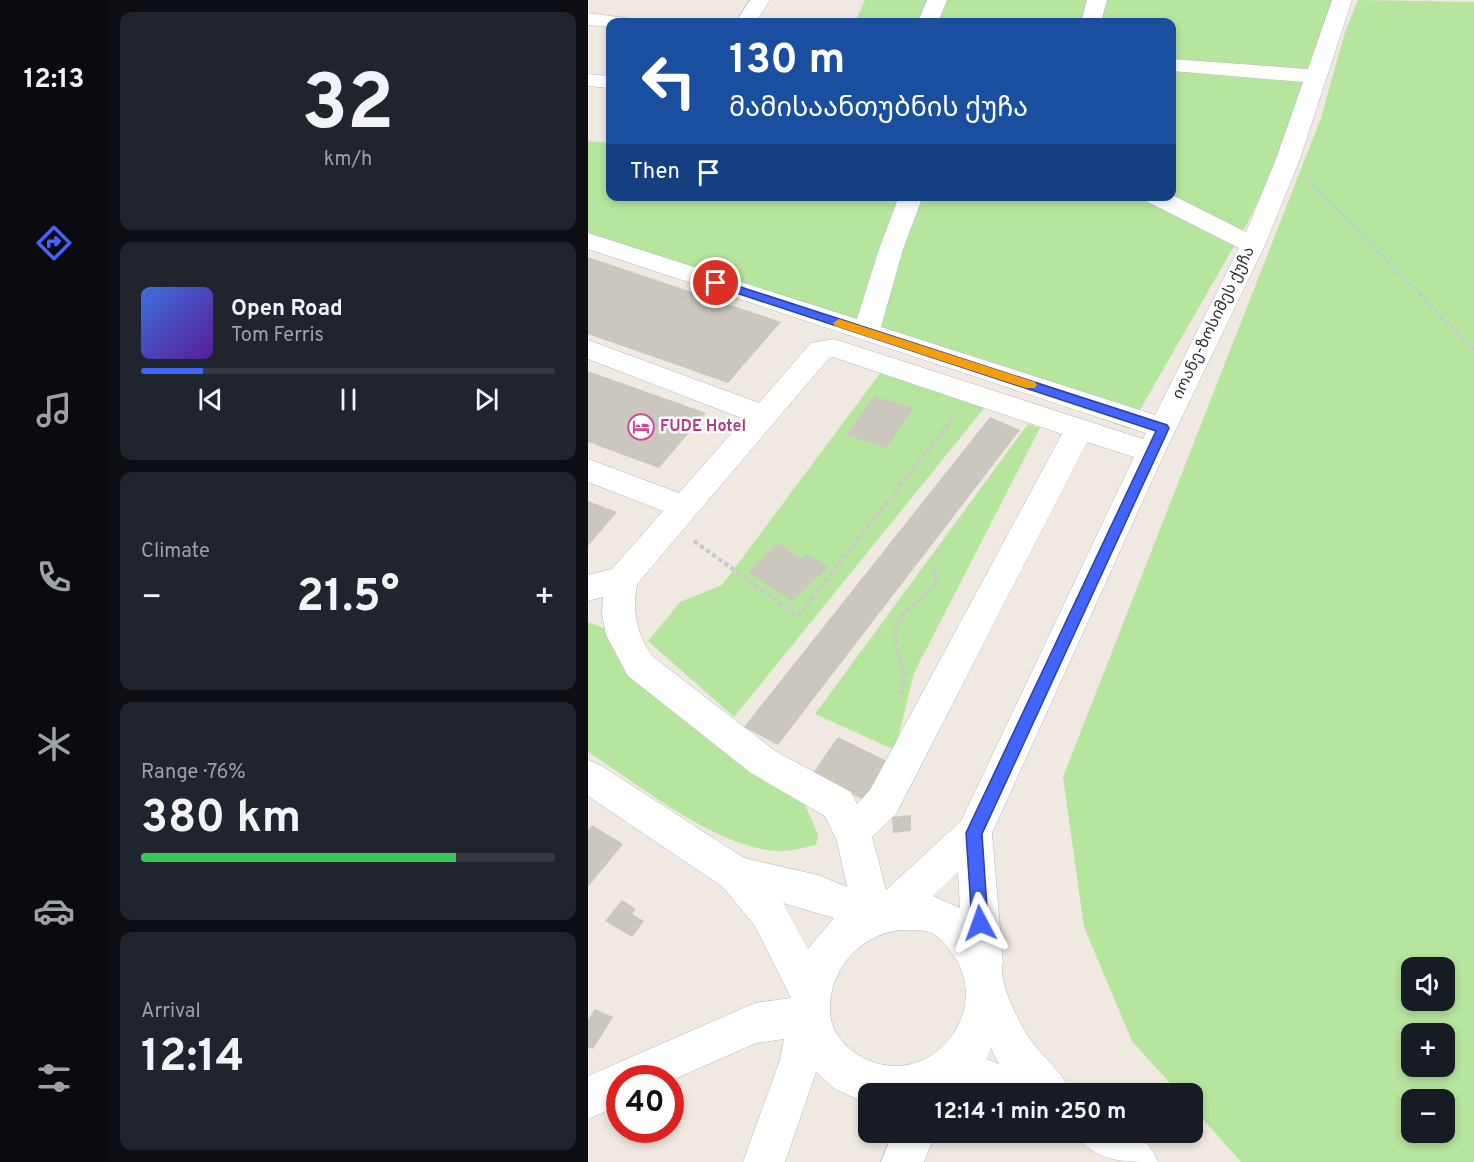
<!DOCTYPE html>
<meta charset="utf-8">
<style>
:root{--surface:#171b24;--page:#20242c;--text:#f1f3f6;--muted:#9ea1a6;--line:#363941;--accent:#4264fb}
body{margin:0;font-family:Overpass,"Noto Sans Georgian",sans-serif;background:var(--page);color:var(--text);height:100vh;display:flex;flex-direction:column;font-size:22px;white-space:nowrap}
*{box-sizing:border-box;margin:0}
p{font-size:20px;color:var(--muted)}
.icon{flex:none;width:33px;height:33px;fill:none;stroke:currentColor;stroke-width:2;stroke-linecap:round;stroke-linejoin:round}
.map{position:relative;flex:1;overflow:hidden}
.sheet{display:flex;flex-direction:column;gap:12px;padding:12px;background:#0d0f14;width:480px}
.sheet>*{flex:none}
.top-card{position:absolute;left:18px;top:18px;width:570px;height:183px;border-radius:12px;box-shadow:0 3px 9px #0003;background:#1a4fa0;color:#fff;overflow:hidden}
.tools{position:absolute;left:813px;top:957px;display:grid;gap:12px}
.tools a{display:grid;place-items:center;width:54px;height:54px;border-radius:12px;background:var(--surface);box-shadow:0 3px 9px #0003;font-size:30px}
.speed{position:absolute;left:18px;top:1065px;display:flex;gap:12px;font-size:30px;font-weight:700;text-align:center}
.speed>*{display:grid;place-content:center;width:78px;height:78px;border-radius:50%;background:var(--surface);box-shadow:0 3px 9px #0003;line-height:1}
.speed .limit{border:9px solid #d22;background:#fff;color:#111}
.pin{position:absolute;display:grid;place-items:center;width:51px;height:51px;color:#fff;margin:-26px;border:3px solid #fff;border-radius:50%;box-shadow:0 2px 6px #0007}
.me{position:absolute;width:66px;margin:-33px;rotate:356deg;stroke-linejoin:round;filter:drop-shadow(0 0 4px #0008)}
.turn{display:flex;align-items:center;gap:21px;height:126px;padding:0 24px;font-size:27px}
.turn .icon{width:78px;height:78px;stroke-width:2.5}
.turn b{display:block;font-size:42px;line-height:51px}
.then{display:flex;align-items:center;height:57px;padding:0 24px;background:#0003;gap:12px;font-size:22px}
.big{font-size:45px;font-weight:700;line-height:1.1}
.sheet .widget{flex:1;display:flex;flex-direction:column;justify-content:center;gap:9px;min-width:0;padding:0 21px;border-radius:12px;background:var(--page)}
.sheet .dial{align-items:center;gap:0}
.dial b{font-size:78px;line-height:1}
.song{display:flex;align-items:center;gap:18px}
.cover{width:72px;height:72px;border-radius:9px;background:linear-gradient(135deg,hsl(220 70% 55%),hsl(270 70% 35%))}
.played{height:6px;border-radius:3px;background:linear-gradient(90deg,var(--accent) 15%,var(--line) 15%)}
.keys{display:flex;justify-content:space-around;direction:ltr}
.heat{display:flex;justify-content:space-between;align-items:center;font-size:33px;direction:ltr}
.charge{height:9px;border-radius:4px;background:linear-gradient(90deg,#34c759 76%,var(--line) 0)}
.trip{position:absolute;left:270px;top:1083px;width:345px;height:60px;border-radius:12px;background:var(--surface);box-shadow:0 3px 9px #0003;font-weight:700;line-height:60px;text-align:center}
main{display:flex;flex:1;min-height:0}
.dock{display:flex;flex-direction:column;width:108px;justify-content:space-around;align-items:center;background:#090b0e;color:var(--muted)}
.dock .icon{width:42px;height:42px}
.dock .active{color:var(--accent)}
.dock b{font-size:27px;color:var(--text)}
.map>svg:first-child{display:block}
.green{fill:#b6e59e;fill-rule:evenodd}
.building{fill:#cbc7bf}
.lines{fill:none;stroke-linecap:round;stroke-linejoin:round}
.minor-casing{stroke:#b4b7c1;stroke-width:1}
.path-far2{stroke:#c9c9c9;stroke-width:3;stroke-dasharray:3 2;stroke-linecap:butt}
.path-far1{stroke:#c9c9c9;stroke-width:4;stroke-dasharray:4.5 3;stroke-linecap:butt}
.path{stroke:#c9c9c9;stroke-width:4.5;stroke-dasharray:5 4;stroke-linecap:butt}
.minor{fill:#fff;fill-rule:evenodd}
.route{fill:#4264fb;stroke:#2b41a3;stroke-width:1.5}
.slow{fill:#f59e0b}
.labels{text-anchor:middle;dominant-baseline:central;stroke-width:5;stroke-linejoin:round;paint-order:stroke}
.street-label{font-size:16px;fill:#2e2e2e;stroke:#fff}
.hotel-label{font-size:16px;font-weight:bold;fill:#b23c85;stroke:#fff;text-anchor:start}
</style>
<main>
<nav class="dock">
<b>12:13</b>
<svg class="icon active" aria-label="directions" viewBox="0 0 24 24"><path d="M12 3l9 9-9 9-9-9zM9 14v-3h6M13 9l2 2-2 2"/></svg>
<svg class="icon" aria-label="music" viewBox="0 0 24 24"><path d="M9 18V5l10-2v13"/><circle cx="6" cy="18" r="3"/><circle cx="16" cy="16" r="3"/></svg>
<svg class="icon" aria-label="phone" viewBox="0 0 24 24"><path d="M5 4h4l2 5-3 2q2 4 5 5l2-3 5 2v4C11 20 4 13 5 4z"/></svg>
<svg class="icon" aria-label="climate" viewBox="0 0 24 24"><path d="M12 3v18M4 7l16 10M4 17L20 7"/></svg>
<svg class="icon" aria-label="car" viewBox="0 0 24 24"><path d="M5 17H2v-5l4-1 3-4h7l3 4 3 1v5h-3M9 17h6M6 11h13"/><circle cx="7" cy="17" r="2"/><circle cx="17" cy="17" r="2"/></svg>
<svg class="icon" aria-label="filters" viewBox="0 0 24 24"><path d="M4 7h16M4 17h16"/><circle cx="9" cy="7" r="2"/><circle cx="15" cy="17" r="2"/></svg>
</nav>
<section class="sheet">
<div class="widget dial"><b>32</b><p>km/h</p></div>
<div class="widget">
<div class="song"><i class="cover"></i><div><b>Open Road</b><p>Tom Ferris</p></div></div>
<div class="played"></div>
<div class="keys"><svg class="icon" aria-label="previous" viewBox="0 0 24 24"><path d="M18 5L8 12l10 7zM5 5v14"/></svg><svg class="icon" aria-label="pause" viewBox="0 0 24 24"><path d="M8 5v14M16 5v14"/></svg><svg class="icon" aria-label="next" viewBox="0 0 24 24"><path d="M6 5l10 7-10 7zM19 5v14"/></svg></div>
</div>
<div class="widget"><p>Climate</p>
<div class="heat"><a>−</a><b class="big">21.5°</b><a>+</a></div>
</div>
<div class="widget"><p>Range · 76%</p><b class="big">380 km</b><div class="charge"></div></div>
<div class="widget"><p>Arrival</p><b class="big">12:14</b></div>
</section>
<div class="map">
<svg width="886" height="1162" viewBox="0 0 886 1162">
<rect width="100%" height="100%" fill="#efe9e1"/>
<g class="green">
<polygon points="277,0 745,0 694,151 661,220 541,429 397,376 0,245 0,141 22,143 22,196 584,196 584,22 267,22"/>
<path d="M 770,0 L 886,2 L 886,1162 L 653,1162 L 605,1108 L 604,1094 L 591,1093 L 544,1041 L 496,927 L 475,777 L 733,118 L 757,32 ZM 824,968 L 856,968 L 856,1000 L 824,1000 ZM 824,1034 L 856,1034 L 856,1066 L 824,1066 ZM 824,1100 L 856,1100 L 856,1132 L 824,1132 Z"/>
<polygon points="293,372 398,406 146,717 60,641 92,602 134,585"/>
<polygon points="440,424 452,428 326,673 307,750 227,714"/>
<path d="M 0,622 L 20,630 L 82,703 L 149,763 L 217,805 L 230,834 L 228,845 C 214,848 201,852 187,851 C 124,845 53,786 0,752 Z"/>
</g>
<g class="building">
<polygon points="0,257 193,322 140,383 0,334"/>
<polygon points="0,371 118,413 71,468 0,442"/>
<polygon points="286,396 325,408 298,448 258,435"/>
<polygon points="402,417 432,430 190,745 156,727"/>
<polygon points="0,501 29,512 0,546"/>
<polygon points="190,543 214,559 219,554 240,567 204,601 160,572"/>
<polygon points="250,737 303,763 278,801 224,774"/>
<polygon points="323,815 323,831 305,833 304,817"/>
<polygon points="4,825 35,844 0,887 0,830"/>
<polygon points="34,900 48,909 44,914 56,921 44,937 17,921"/>
<polygon points="7,1009 25,1017 5,1049 0,1047 0,1020"/>
</g>
<g class="lines">
<g class="minor-casing">
<g id="minor">
<polygon points="162,0 182,0 168,22 148,22"/>
<polygon points="339,0 359,0 350,22 330,22"/>
<polygon points="499,0 519,0 513,22 493,22"/>
<path d="M 744,0 L 764,0 L 712,159 L 677,245 L 577,452 L 404,833 L 415,964 C 408,979 434,1029 444,1042 C 457,1060 475,1072 484,1094 L 381,1094 L 364,1091 L 359,1094 L 280,1094 L 280,1104 L 247,1089 L 228,1072 L 197,1162 L 155,1162 L 192,1060 L 196,1039 L 168,1043 L 82,1081 L 82,1078 L 32,1078 L 32,1105 L 0,1119 L 0,1076 L 167,1003 L 203,998 L 167,926 L 135,887 L 0,796 L 0,760 L 12,765 L 156,858 L 230,875 L 259,887 L 249,841 L 237,816 L 163,773 L 40,676 L 18,635 L 14,614 L 15,597 L 0,601 L 0,575 L 24,569 L 75,511 L 0,482 L 0,459 L 91,493 L 156,419 L 0,359 L 0,340 L 171,403 L 223,343 L 246,339 L 555,439 L 558,433 L 0,249 L 0,233 L 269,319 L 291,249 L 311,196 L 335,196 L 315,249 L 293,327 L 567,415 L 651,248 L 558,201 L 554,196 L 584,195 L 658,232 L 688,159 L 715,82 L 584,71 L 584,59 L 720,69 ZM 245,357 L 474,434 L 282,790 L 269,804 L 263,792 L 187,751 L 64,656 C 48,633 44,611 49,584 L 241,358 ZM 499,442 L 546,457 L 373,821 L 298,890 L 284,837 L 308,814 ZM 370,872 L 372,908 L 345,896 ZM 195,903 L 246,918 L 220,949 ZM 312,930 C 322,930 334,929 344,933 C 353,938 360,947 366,956 C 397,1001 363,1063 310,1066 C 280,1067 243,1045 242,1011 C 241,969 272,935 312,930 ZM 403,1048 L 411,1064 L 398,1059 Z"/>
<polygon points="0,13 38,18 41,22 22,22 22,27 0,25"/>
<polygon points="0,74 22,76 22,88 0,86"/>
<polygon points="305,1132 348,1132 336,1162 293,1162"/>
<path d="M 488,1132 C 524,1132 554,1123 570,1162 C 535,1162 504,1162 488,1132 Z"/>
</g>
</g>
<polyline class="path-far2" points="719,179 832,295"/>
<g class="path-far1">
<polyline points="831,294 886,350"/>
<polyline points="106,541 210,616 367,415"/>
<path d="M 316,674 C 315,662 307,650 307,637 C 305,611 337,601 349,582 L 345,567"/>
</g>
<polyline class="path" points="313,695 316,673"/>
<use href="#minor" class="minor"/>
</g>
<polygon class="route" points="128,279 579,425 581,428 394,834 400,923 398,929 392,931 386,929 384,923 378,833 568,431 124,285 123,283"/>
<polygon class="slow" points="251,319 447,382 449,385 447,388 438,388 247,326 245,323"/>
<defs>
<g id="hotel-ring" transform="scale(1.35)"><circle r="9.5" fill="#fff" stroke="#d1479c" stroke-width="1.5"/><path d="M-6-4.5h1.5V1H6V5H4.5V3h-9V5H-6ZM-4 0a1.8 1.8 0 1 1 3.6 0ZM.5 0V-2.5h3Q6-2.5 6 0Z" fill="#d1479c"/></g>
</defs>
<g fill-rule="evenodd">
<use href="#hotel-ring" x="53" y="427"/>
</g>
<g class="labels">
<g class="street-label">
<text transform="translate(626 323) rotate(-64)">იოანე-ზოსიმეს ქუჩა</text>
</g>
<g class="hotel-label">
<text x="72" y="427">FUDE Hotel</text>
</g>
</g>
</svg>
<div class="tools">
<a><svg class="icon" aria-label="sound" viewBox="0 0 24 24"><path d="M4 9h4l5-4v14l-5-4H4zM17 9q2 3 0 6"/></svg></a>
<a>+</a>
<a>−</a>
</div>
<div class="speed"><div class="limit">40</div></div>
<div class="pin" style="left:128px;top:283px;background:#d93025"><svg class="icon" aria-label="arrive" viewBox="0 0 24 24"><path d="M6 21V4h12l-3 4 3 4H6"/></svg></div>
<svg class="me" style="left:392px;top:923px" viewBox="-20 -20 40 40"><path d="M0-17L14 15 0 8-14 15z" fill="#4264fb" stroke="#fff" stroke-width="4"/></svg>
<div class="trip">12:14 · 1 min · 250 m</div>
<div class="top-card">
<div class="turn"><svg class="icon" aria-label="left" viewBox="0 0 24 24"><path d="M17 20v-9H6M10 6l-5 5 5 5"/></svg><div><b>130 m</b>მამისაანთუბნის ქუჩა</div></div>
<div class="then">Then<svg class="icon" aria-label="arrive" viewBox="0 0 24 24"><path d="M6 21V4h12l-3 4 3 4H6"/></svg></div>
</div>
</div>
</main>
